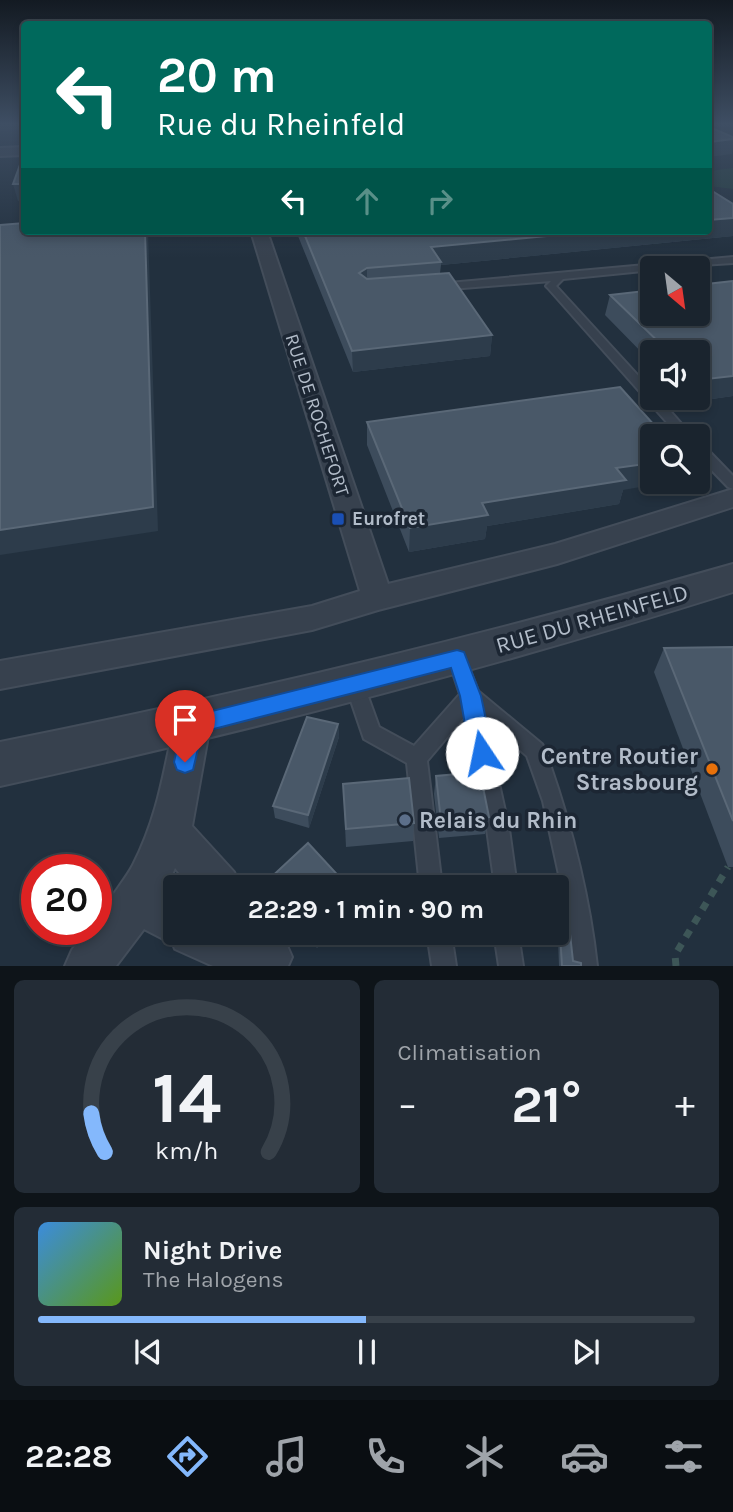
<!DOCTYPE html>
<html lang="fr">
<meta charset="utf-8">
<style>
:root{--surface:#1a242e;--page:#232c36;--text:#f1f3f6;--muted:#9fa4aa;--line:#38414a;--accent:#84b8fc}
body{margin:0;font-family:Karla,sans-serif;background:var(--page);color:var(--text);height:100vh;display:flex;flex-direction:column;font-size:26px;white-space:nowrap}
*{box-sizing:border-box;margin:0}
p{font-size:23px;color:var(--muted)}
.icon{flex:none;width:38px;height:38px;fill:none;stroke:currentColor;stroke-width:2;stroke-linecap:round;stroke-linejoin:round}
.map{position:relative;height:966px;overflow:hidden}
.sheet{display:flex;flex-direction:column;gap:14px;padding:14px;background:#0e1419;flex:1}
.sheet>*{flex:none}
.banner{position:absolute;left:21px;top:21px;width:691px;height:214px;border-radius:7px;box-shadow:0 4px 10px #0003,0 0 0 2px var(--line);background:#00695c;color:#fff;overflow:hidden}
.needle{width:46px;rotate:151deg}
.buttons{position:absolute;left:640px;top:256px;display:grid;gap:14px}
.buttons a{display:grid;place-items:center;width:70px;height:70px;border-radius:7px;background:var(--surface);box-shadow:0 4px 10px #0003,0 0 0 2px var(--line);font-size:35px}
.speed{position:absolute;left:21px;top:854px;display:flex;gap:14px;font-size:35px;font-weight:700;text-align:center}
.speed>*{display:grid;place-content:center;width:91px;height:91px;border-radius:50%;background:var(--surface);box-shadow:0 4px 10px #0003,0 0 0 2px var(--line);line-height:1}
.speed .limit{border:10px solid #d22;background:#fff;color:#111}
.pin{position:absolute;display:grid;place-items:center;width:60px;height:60px;color:#fff;margin:-72px -30px;border-radius:50% 50% 50% 0;rotate:-45deg;box-shadow:0 0 7px #0007}
.pin .icon{rotate:45deg}
.me{position:absolute;width:77px;margin:-38px;rotate:349deg;stroke-linejoin:round;filter:drop-shadow(0 0 5px #0008)}
.turn{display:flex;align-items:center;gap:24px;height:147px;padding:0 21px;font-size:32px}
.turn .icon{width:91px;height:91px;stroke-width:2.5}
.turn b{display:block;font-size:49px;line-height:60px}
.lanes{display:flex;align-items:center;height:66px;padding:0 21px;background:#0003;justify-content:center;gap:35px;direction:ltr}
.lanes .off{opacity:.35}
.big{font-size:52px;font-weight:700;line-height:1.1}
.sheet .tile{flex:1;display:flex;flex-direction:column;justify-content:center;gap:10px;min-width:0;padding:0 24px;border-radius:10px;background:var(--page)}
.sheet .dial{align-items:center;gap:0}
.dial svg{height:182px;overflow:visible;fill:none;stroke:var(--line);stroke-width:7;stroke-linecap:round;text-anchor:middle}
.dial text{fill:var(--text);stroke:none}
.song{display:flex;align-items:center;gap:21px}
.cover{width:84px;height:84px;border-radius:10px;background:linear-gradient(135deg,hsl(210 70% 55%),hsl(90 70% 35%))}
.played{height:7px;border-radius:4px;background:linear-gradient(90deg,var(--accent) 50%,var(--line) 50%)}
.keys{display:flex;justify-content:space-around;direction:ltr}
.heat{display:flex;justify-content:space-between;align-items:center;font-size:38px;direction:ltr}
.sheet .tiles{flex:1;display:grid;gap:14px;grid-template-columns:1fr 1fr}
.tile:last-child{grid-column:span 2}
.trip{position:absolute;left:163px;top:875px;width:406px;height:70px;border-radius:7px;background:var(--surface);box-shadow:0 4px 10px #0003,0 0 0 2px var(--line);font-weight:700;line-height:70px;text-align:center}
.tabs{display:flex;height:112px;justify-content:space-around;align-items:center;background:#0a0e12;color:var(--muted)}
.tabs .icon{width:49px;height:49px}
.tabs .on{color:var(--accent)}
.tabs b{font-size:32px;color:var(--text)}
.map>svg:first-child{display:block}
.green{fill:#243d3f}
.lines{fill:none;stroke-linecap:round;stroke-linejoin:round}
.service-casing{stroke:#434d5a;stroke-width:4}
.minor-casing{stroke:#434d5a;stroke-width:4}
.tertiary-casing{stroke:#434d5a;stroke-width:4}
.path{stroke:#3d5657;stroke-width:7;stroke-dasharray:8 8;stroke-linecap:butt}
.service{fill:#37414e;fill-rule:evenodd}
.minor{fill:#37414e;fill-rule:evenodd}
.tertiary{fill:#37414e;fill-rule:evenodd}
.wall{fill:#3d4c5c}
.shaded-wall{fill:#2d3c4b}
.building{fill:#495868;stroke:#5a6877;stroke-width:2}
.route{fill:#1a73e8;stroke:#114b97;stroke-width:2}
.transit-dot{fill:#1a4fb4;stroke:#1c2633;stroke-width:2.5}
.food-dot{fill:#e8710a;stroke:#1c2633;stroke-width:2.5}
.service-dot{fill:#5c6f8a;stroke:#1c2633;stroke-width:2.5}
.labels{text-anchor:middle;dominant-baseline:central;stroke-width:7;stroke-linejoin:round;paint-order:stroke}
.street-label{font-size:19px;fill:#b2bcc9;stroke:#1c2633}
.poi-label{font-size:19px;font-weight:bold;fill:#b2bcc9;stroke:#1c2633;text-anchor:start}
.near-street-label{font-size:23px;fill:#b2bcc9;stroke:#1c2633}
.near-poi-label{font-size:23px;font-weight:bold;fill:#b2bcc9;stroke:#1c2633;text-anchor:end}
</style>
<div class="map">
<svg width="733" height="966" viewBox="0 0 733 966">
<rect width="100%" height="100%" fill="#22303e"/>
<polygon class="green" points="733,168 733,189 709,186 709,171"/>
<g class="lines">
<g class="service-casing">
<g id="service">
<polygon points="733,257 733,263 653,268 653,270 563,279 556,286 653,392 653,397 658,397 692,436 679,436 548,288 546,286 551,281 438,290 433,287 438,284"/>
<polygon points="698,444 703,445 733,476 733,489 728,487 698,456"/>
<path d="M 457,651 L 463,653 L 478,691 L 542,744 L 545,750 C 570,820 589,892 597,966 L 573,966 L 568,916 L 543,801 L 527,756 L 485,720 L 509,829 L 517,887 L 495,887 L 487,829 L 465,716 L 427,761 L 442,887 L 420,887 L 407,763 L 364,739 L 346,686 L 348,680 L 355,678 L 362,680 L 379,727 L 414,746 L 460,694 L 448,658 L 451,653 Z"/>
<polygon points="427,933 451,933 456,966 432,966"/>
<polygon points="494,933 518,933 523,966 499,966"/>
</g>
</g>
<g class="minor-casing">
<g id="minor">
<polygon points="24,147 24,155 0,156 0,148"/>
<polygon points="251,231 267,231 388,584 555,544 733,489 733,507 557,564 378,610 312,630 0,689 0,661 312,606 360,591"/>
<path d="M 192,709 L 205,714 L 210,725 L 192,826 L 234,872 L 240,887 L 191,887 L 175,868 L 165,891 L 175,898 L 175,933 L 262,933 L 285,941 L 292,957 L 288,966 L 213,966 L 175,949 L 173,944 L 144,929 L 116,966 L 65,966 L 72,950 L 88,929 L 96,929 C 96,913 124,883 133,865 C 157,818 163,776 174,725 L 179,714 Z"/>
</g>
</g>
<g class="tertiary-casing">
<path id="tertiary" d="M 733,564 L 733,592 C 491,668 247,732 0,786 L 0,742 C 247,693 491,634 733,564 Z"/>
</g>
<polyline class="path" points="676,966 675,955 728,867"/>
<use href="#service" class="service"/>
<use href="#minor" class="minor"/>
<use href="#tertiary" class="tertiary"/>
</g>
<g class="wall">
<polygon points="733,204 733,236 441,265 440,273 492,335 490,356 353,372 296,231 709,231"/>
<polygon points="733,281 733,396 691,402 686,397 698,397 698,352 653,352 653,364 605,315 610,295"/>
<polygon points="367,422 623,490 619,504 487,526 485,539 409,552 367,445"/>
<polygon points="733,647 733,867 728,867 654,672 664,648"/>
<polygon points="338,724 339,737 309,828 275,818 273,806"/>
<polygon points="436,776 489,817 485,834 439,838 434,794"/>
<polygon points="343,784 414,823 413,841 346,847"/>
<polygon points="304,933 332,933 317,948"/>
<polygon points="560,933 573,961 581,966 559,966 558,939"/>
</g>
<g class="shaded-wall">
<polygon points="0,123 24,123 24,130 0,131"/>
<polygon points="733,139 733,149 732,154 709,157 709,142"/>
<polygon points="13,184 24,184 24,200 18,201"/>
<polygon points="733,218 733,236 441,265 441,262 431,247 599,231 709,231 709,220"/>
<polygon points="145,231 148,231 158,531 0,555 0,530"/>
<polygon points="367,268 367,287 359,273"/>
<polygon points="492,335 490,356 353,372 352,351"/>
<polygon points="733,376 733,396 691,402 693,397 698,397 698,380"/>
<polygon points="653,463 653,481 675,481 623,490 619,504 487,526 485,539 409,552 410,528 482,503 616,468"/>
<polygon points="338,724 339,737 309,828 308,815"/>
<polygon points="321,933 332,933 317,948 316,938"/>
</g>
<g class="building">
<polygon points="709,127 733,137 733,139 709,142"/>
<polygon points="21,162 24,162 24,184 13,184"/>
<polygon points="709,189 733,204 733,218 709,220"/>
<polygon points="24,223 24,231 145,231 153,507 0,530 0,225"/>
<polygon points="303,231 599,231 431,247 441,262 367,268 359,273 367,279 449,273 492,335 352,351"/>
<polygon points="733,281 733,376 698,380 698,352 669,352 610,295 653,290 653,313 698,313 698,285"/>
<polygon points="620,387 664,436 653,436 653,463 616,468 626,480 482,503 488,515 410,528 367,422"/>
<polygon points="733,647 733,821 664,648"/>
<polygon points="307,717 338,724 308,815 273,806"/>
<polygon points="480,772 489,817 441,821 436,776"/>
<polygon points="409,778 414,823 346,829 343,784"/>
<polygon points="308,843 346,884 342,887 272,887 267,881"/>
<polygon points="312,933 321,933 316,938"/>
<polygon points="560,933 570,934 573,961 581,963 581,966 562,966"/>
</g>
<linearGradient id="sky" x2="0" y2="1"><stop stop-color="#131a22"/><stop offset="0.48" stop-color="#3e4e63"/><stop offset="1" stop-color="#3e4e63" stop-opacity="0"/></linearGradient>
<rect width="733" height="258" fill="url(#sky)"/>
<polygon class="route" points="457,650 464,652 481,696 493,753 490,761 482,764 474,761 470,753 460,696 451,668 202,732 193,770 185,773 177,770 174,762 184,718"/>
<rect class="transit-dot" x="331" y="512" width="14" height="14" rx="3.5"/>
<circle class="food-dot" cx="712" cy="769" r="7"/>
<circle class="service-dot" cx="405" cy="820" r="7"/>
<g class="labels">
<g class="street-label">
<text transform="translate(317 415) rotate(72)">RUE DE ROCHEFORT</text>
</g>
<g class="poi-label">
<text x="352" y="519">Eurofret</text>
</g>
<g class="near-street-label">
<text transform="translate(592 619) rotate(-16)">RUE DU RHEINFELD</text>
</g>
<g class="near-poi-label">
<text x="698" y="756">Centre Routier<tspan x="698" dy="26">Strasbourg</tspan></text>
<text x="419" y="820" text-anchor="start">Relais du Rhin</text>
</g>
</g>
</svg>
<div class="buttons">
<a><svg class="needle" viewBox="-14 -14 28 28"><path d="M0-13l5 13h-10z" fill="#e53935"/><path d="M0 13l5-13h-10z" fill="#9fa4aa"/></svg></a>
<a><svg class="icon" aria-label="sound" viewBox="0 0 24 24"><path d="M4 9h4l5-4v14l-5-4H4zM17 9q2 3 0 6"/></svg></a>
<a><svg class="icon" aria-label="search" viewBox="0 0 24 24"><circle cx="10" cy="10" r="6"/><path d="M15 15l6 6"/></svg></a>
</div>
<div class="speed"><div class="limit">20</div></div>
<div class="pin" style="left:185px;top:762px;background:#d93025"><svg class="icon" aria-label="arrive" viewBox="0 0 24 24"><path d="M6 21V4h12l-3 4 3 4H6"/></svg></div>
<svg class="me" style="left:482px;top:753px" viewBox="-20 -20 40 40"><circle r="19" fill="#fff"/><path d="M0-13L10 11 0 6-10 11z" fill="#1a73e8"/></svg>
<div class="trip">22:29 · 1 min · 90 m</div>
<div class="banner">
<div class="turn"><svg class="icon" aria-label="left" viewBox="0 0 24 24"><path d="M17 20v-9H6M10 6l-5 5 5 5"/></svg><div><b>20 m</b>Rue du Rheinfeld</div></div>
<div class="lanes"><svg class="icon" aria-label="left" viewBox="0 0 24 24"><path d="M17 20v-9H6M10 6l-5 5 5 5"/></svg><svg class="icon off" aria-label="ahead" viewBox="0 0 24 24"><path d="M12 20V5M6 11l6-6 6 6"/></svg><svg class="icon off" aria-label="right" viewBox="0 0 24 24"><path d="M7 20v-9h11M14 6l5 5-5 5"/></svg></div>
</div>
</div>
<section class="sheet">
<div class="tiles">
<div class="tile dial"><svg viewBox="0 0 100 80">
<path d="M14 69A42 42 0 1 1 86 69"/>
<path d="M14 69A42 42 0 0 1 8 52" stroke="#84b8fc"/>
<text x="50" y="56" font-size="32" font-weight="700">14</text>
<text x="50" y="72" font-size="11">km/h</text>
</svg></div>
<div class="tile"><p>Climatisation</p>
<div class="heat"><a>−</a><b class="big">21°</b><a>+</a></div>
</div>
<div class="tile">
<div class="song"><i class="cover"></i><div><b>Night Drive</b><p>The Halogens</p></div></div>
<div class="played"></div>
<div class="keys"><svg class="icon" aria-label="previous" viewBox="0 0 24 24"><path d="M18 5L8 12l10 7zM5 5v14"/></svg><svg class="icon" aria-label="pause" viewBox="0 0 24 24"><path d="M8 5v14M16 5v14"/></svg><svg class="icon" aria-label="next" viewBox="0 0 24 24"><path d="M6 5l10 7-10 7zM19 5v14"/></svg></div>
</div>
</div>
</section>
<nav class="tabs">
<b>22:28</b>
<svg class="icon on" aria-label="directions" viewBox="0 0 24 24"><path d="M12 3l9 9-9 9-9-9zM9 14v-3h6M13 9l2 2-2 2"/></svg>
<svg class="icon" aria-label="music" viewBox="0 0 24 24"><path d="M9 18V5l10-2v13"/><circle cx="6" cy="18" r="3"/><circle cx="16" cy="16" r="3"/></svg>
<svg class="icon" aria-label="phone" viewBox="0 0 24 24"><path d="M5 4h4l2 5-3 2q2 4 5 5l2-3 5 2v4C11 20 4 13 5 4z"/></svg>
<svg class="icon" aria-label="climate" viewBox="0 0 24 24"><path d="M12 3v18M4 7l16 10M4 17L20 7"/></svg>
<svg class="icon" aria-label="car" viewBox="0 0 24 24"><path d="M5 17H2v-5l4-1 3-4h7l3 4 3 1v5h-3M9 17h6M6 11h13"/><circle cx="7" cy="17" r="2"/><circle cx="17" cy="17" r="2"/></svg>
<svg class="icon" aria-label="filters" viewBox="0 0 24 24"><path d="M4 7h16M4 17h16"/><circle cx="9" cy="7" r="2"/><circle cx="15" cy="17" r="2"/></svg>
</nav>
